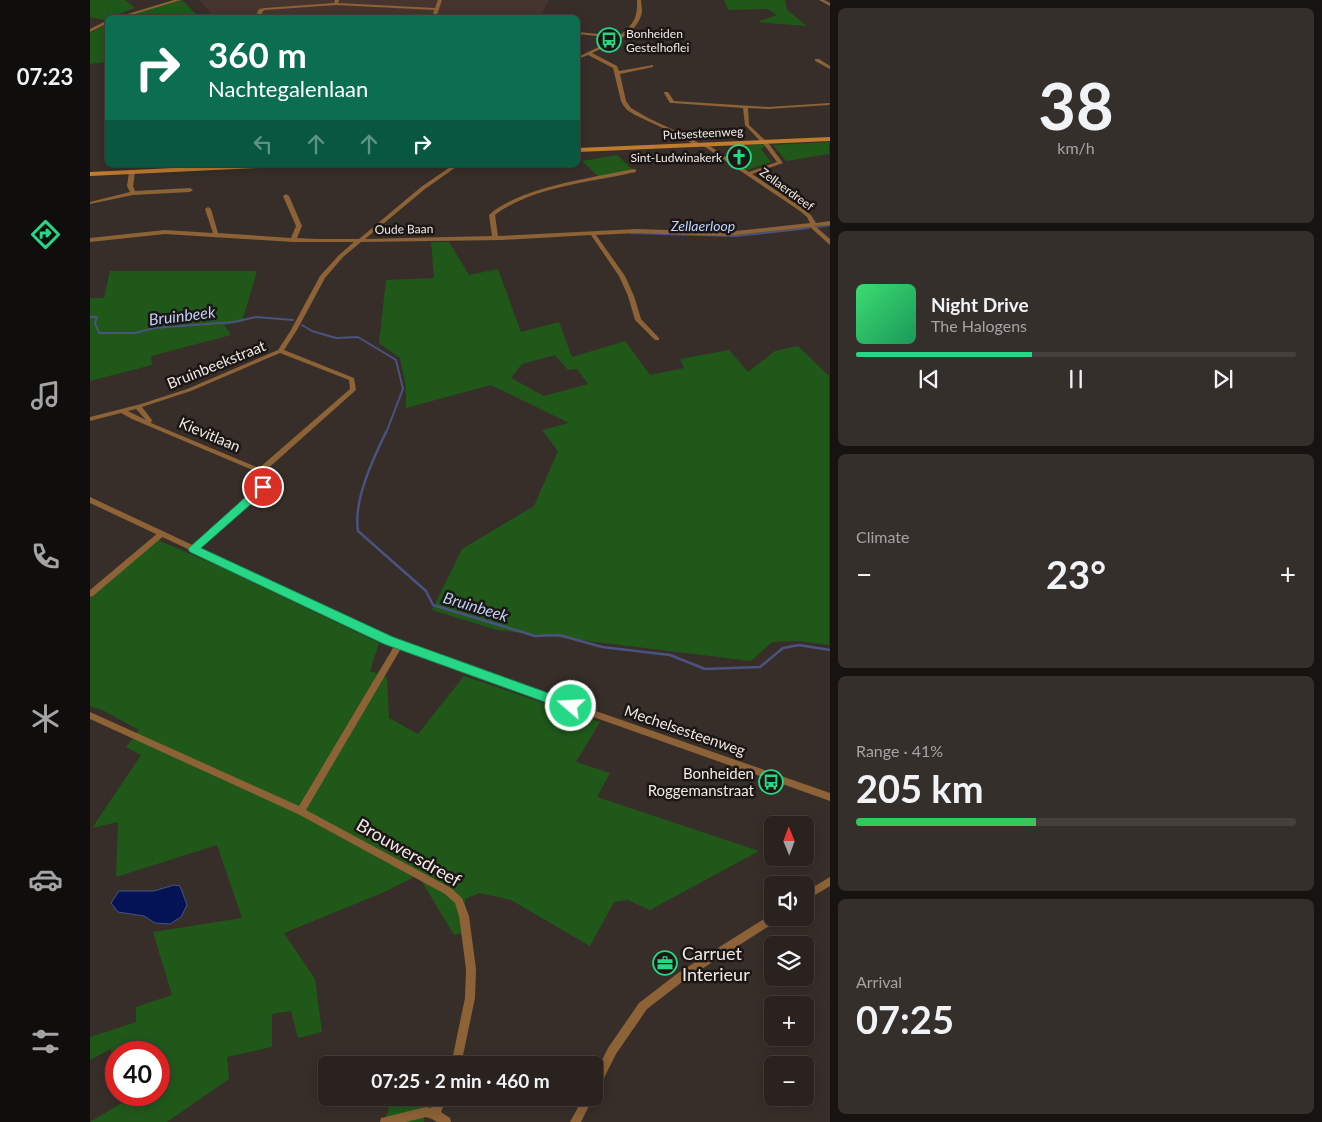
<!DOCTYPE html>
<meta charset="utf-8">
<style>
:root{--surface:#29221f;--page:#352f2c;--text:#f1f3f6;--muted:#a5a4a4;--line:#453f3d;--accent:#26d886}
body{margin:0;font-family:Lato,sans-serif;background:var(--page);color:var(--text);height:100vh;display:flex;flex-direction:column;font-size:19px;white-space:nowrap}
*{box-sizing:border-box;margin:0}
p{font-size:16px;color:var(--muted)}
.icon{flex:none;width:28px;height:28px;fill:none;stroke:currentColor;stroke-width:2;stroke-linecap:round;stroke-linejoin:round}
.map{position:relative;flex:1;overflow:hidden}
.panel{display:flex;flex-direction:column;gap:8px;padding:8px;background:#171311;width:492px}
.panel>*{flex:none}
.guide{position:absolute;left:15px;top:15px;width:475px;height:152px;border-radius:8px;box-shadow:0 2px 12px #0003,0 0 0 1px var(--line);background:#0b6e4f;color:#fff;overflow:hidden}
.needle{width:32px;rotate:359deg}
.buttons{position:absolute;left:674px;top:816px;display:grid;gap:10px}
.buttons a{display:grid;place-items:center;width:50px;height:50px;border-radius:8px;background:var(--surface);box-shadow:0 2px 12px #0003,0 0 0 1px var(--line);font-size:25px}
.speed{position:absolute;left:15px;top:1041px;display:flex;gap:10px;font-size:25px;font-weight:700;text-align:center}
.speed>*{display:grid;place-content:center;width:65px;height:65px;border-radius:50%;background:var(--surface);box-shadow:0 2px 12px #0003,0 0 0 1px var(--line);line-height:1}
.speed .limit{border:8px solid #d22;background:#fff;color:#111}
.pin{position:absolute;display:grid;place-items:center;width:42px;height:42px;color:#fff;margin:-21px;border:2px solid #fff;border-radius:50%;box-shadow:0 1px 5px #0007}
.me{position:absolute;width:55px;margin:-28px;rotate:289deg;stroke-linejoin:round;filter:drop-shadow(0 0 4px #0008)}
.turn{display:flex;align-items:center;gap:18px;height:105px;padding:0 20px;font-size:22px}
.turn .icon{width:65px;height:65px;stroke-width:2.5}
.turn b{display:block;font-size:35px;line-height:42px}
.lanes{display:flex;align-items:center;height:48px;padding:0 20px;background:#0003;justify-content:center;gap:25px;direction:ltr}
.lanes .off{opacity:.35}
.big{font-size:38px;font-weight:700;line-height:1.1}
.panel .card{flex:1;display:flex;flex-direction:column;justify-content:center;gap:8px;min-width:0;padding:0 18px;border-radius:8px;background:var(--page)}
.panel .dial{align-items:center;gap:0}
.dial b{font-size:65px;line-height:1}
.song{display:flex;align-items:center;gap:15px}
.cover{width:60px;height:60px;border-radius:8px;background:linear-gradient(135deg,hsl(140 70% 55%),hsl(150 70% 35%))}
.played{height:5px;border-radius:2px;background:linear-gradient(90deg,var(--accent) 40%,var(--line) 40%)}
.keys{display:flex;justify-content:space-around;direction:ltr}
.heat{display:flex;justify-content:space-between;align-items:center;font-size:28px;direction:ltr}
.charge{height:8px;border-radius:4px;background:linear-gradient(90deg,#34c759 41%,var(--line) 0)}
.trip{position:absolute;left:228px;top:1056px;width:285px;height:50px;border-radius:8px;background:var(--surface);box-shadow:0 2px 12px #0003,0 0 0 1px var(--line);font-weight:700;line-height:50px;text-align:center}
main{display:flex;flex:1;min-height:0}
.tab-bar{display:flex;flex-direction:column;width:90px;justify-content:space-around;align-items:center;background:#100e0c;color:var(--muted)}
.tab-bar .icon{width:35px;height:35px}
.tab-bar .active{color:var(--accent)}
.tab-bar b{font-size:22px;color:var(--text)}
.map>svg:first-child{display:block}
.built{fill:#45352e}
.green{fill:#20581a;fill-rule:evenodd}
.water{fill:#031355;stroke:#4a5380}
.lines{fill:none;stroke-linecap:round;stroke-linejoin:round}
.stream-far1{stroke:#4a5380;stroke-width:2}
.stream{stroke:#4a5380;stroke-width:2.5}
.minor{fill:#8c6236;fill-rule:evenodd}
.tertiary{fill:#8c6236;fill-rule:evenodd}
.secondary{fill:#bf7c2f;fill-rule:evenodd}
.route{fill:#26d886;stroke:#198c57}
.labels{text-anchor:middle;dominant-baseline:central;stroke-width:5;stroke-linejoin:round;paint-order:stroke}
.far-poi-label{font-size:12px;fill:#f0e9e6;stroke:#1c1715;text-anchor:start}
.far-street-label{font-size:12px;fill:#f0e9e6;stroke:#1c1715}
.far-water-label{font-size:14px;font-style:italic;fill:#bdd1f9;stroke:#1c1715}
.street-label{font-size:15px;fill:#f0e9e6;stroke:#1c1715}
.poi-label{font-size:15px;fill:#f0e9e6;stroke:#1c1715;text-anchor:end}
.water-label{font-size:16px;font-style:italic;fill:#bdd1f9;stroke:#1c1715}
.near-street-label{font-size:18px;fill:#f0e9e6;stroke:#1c1715}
.near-poi-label{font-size:18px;fill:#f0e9e6;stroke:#1c1715;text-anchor:start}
</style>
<main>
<nav class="tab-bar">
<b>07:23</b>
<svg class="icon active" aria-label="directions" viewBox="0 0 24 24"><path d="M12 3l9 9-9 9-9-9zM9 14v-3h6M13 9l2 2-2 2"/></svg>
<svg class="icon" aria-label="music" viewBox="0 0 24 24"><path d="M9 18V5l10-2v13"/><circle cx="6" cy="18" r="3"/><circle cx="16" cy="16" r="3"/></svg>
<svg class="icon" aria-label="phone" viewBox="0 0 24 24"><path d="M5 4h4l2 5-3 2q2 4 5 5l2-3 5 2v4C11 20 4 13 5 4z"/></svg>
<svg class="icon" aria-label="climate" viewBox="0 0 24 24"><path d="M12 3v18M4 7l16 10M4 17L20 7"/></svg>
<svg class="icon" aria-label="car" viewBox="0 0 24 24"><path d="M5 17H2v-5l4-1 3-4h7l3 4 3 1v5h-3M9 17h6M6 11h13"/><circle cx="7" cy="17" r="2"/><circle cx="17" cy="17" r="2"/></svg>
<svg class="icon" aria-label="filters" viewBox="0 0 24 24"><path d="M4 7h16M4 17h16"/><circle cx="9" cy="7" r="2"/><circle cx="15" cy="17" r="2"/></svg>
</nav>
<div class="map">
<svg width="740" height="1122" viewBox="0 0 740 1122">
<rect width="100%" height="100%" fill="#372e29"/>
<polygon class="built" points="109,0 459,0 450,18 124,17"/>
<g class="green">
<polygon points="0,0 35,0 45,8 14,20 0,17"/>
<polygon points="92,0 109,17 31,18"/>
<polygon points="634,0 695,0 697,10 717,26 667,22 687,15 678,9 639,10"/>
<polygon points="17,24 17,62 0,64 0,33"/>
<polygon points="739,142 739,154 696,161 683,145"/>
<polygon points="673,144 675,146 671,149 681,162 657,170 650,165 660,162 662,157 648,153 640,147"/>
<polygon points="527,155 544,171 510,178 492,161"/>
<path d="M 341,242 L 359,242 L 379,275 L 408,269 L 431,332 L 469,322 L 482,357 L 535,341 L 560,375 L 594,368 L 590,359 L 639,350 L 658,372 L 685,351 L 708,346 L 739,376 L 739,645 L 710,641 L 682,642 L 661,661 L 407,630 L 342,610 L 372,549 L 444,506 L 468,451 L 452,430 L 479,423 L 401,385 L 316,408 L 316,387 L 310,358 L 289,343 L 296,280 L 344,278 ZM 465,355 L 478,370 L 487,369 L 498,384 L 454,396 L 421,378 L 432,364 Z"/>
<polygon points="20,271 167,271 152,322 134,325 141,335 61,356 62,365 0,381 0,298 14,298"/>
<polygon points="68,540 128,566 289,643 280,671 297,677 299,718 328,734 374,676 510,722 486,762 520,773 507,797 669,851 560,910 538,900 524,902 500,946 421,900 389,893 375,899 375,932 364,935 328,875 292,893 194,933 225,979 232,1032 208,1038 201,1011 182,1014 182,1047 137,1057 139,1079 77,1122 0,1122 45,1095 69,1095 69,1052 26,1052 26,1060 20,1049 0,1060 0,1037 46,1022 46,1007 82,995 63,932 152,918 127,845 26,877 28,822 2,828 51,755 36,747 49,730 14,711 0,706 0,598"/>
<polygon points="297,1098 336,1098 334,1122 298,1122 296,1115 299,1110 295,1101"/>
</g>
<polygon class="water" points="84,885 90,886 97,905 91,917 80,924 65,923 54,916 28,912 21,903 29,891 64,891"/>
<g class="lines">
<g class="stream-far1">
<polyline points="727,227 740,225"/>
<polyline points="541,233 646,236 719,228"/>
<polyline points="0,317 7,317 5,323 9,333 45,333 64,328 144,322 166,317 203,320"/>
<polyline points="212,325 222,331 246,338 268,337 306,360 313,389 296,433"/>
</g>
<path class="stream" d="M 296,432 C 283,459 263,501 268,531 L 336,591 L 343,605 L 445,636 L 469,635 L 512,647 L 580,655 L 615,669 L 670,667 L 693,648 L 709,645 L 740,650"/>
<g class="minor">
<polygon points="84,0 91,0 32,18 24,18"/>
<polygon points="245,0 249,0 248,3 345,8 348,0 352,0 346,18 342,18 344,10 246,5 175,10 173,11 169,18 165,18 169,9 175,8 244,3"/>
<path d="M 547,0 L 551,0 C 551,4 552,8 552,12 C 548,34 520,45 502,53 L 527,66 L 529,71 L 563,65 L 563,67 L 530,74 L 536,101 L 541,108 L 558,118 L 603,139 L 610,144 L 610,146 L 606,146 L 590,136 L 545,115 L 537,110 L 533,105 L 531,101 L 523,68 L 498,55 L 488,59 L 488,57 C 500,51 513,45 525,38 L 488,34 L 488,32 L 529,36 C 543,25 548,18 547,0 Z"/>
<polygon points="729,0 734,0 740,3 740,6"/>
<polygon points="18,20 18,23 0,32 0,29"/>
<polygon points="725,59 729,59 740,66 740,69 725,61"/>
<path d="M 574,92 L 578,92 L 584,101 L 678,107 L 740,103 L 739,105 L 678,109 L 658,108 L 659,125 L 679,144 L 693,163 L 662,174 L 714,209 L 721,215 L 726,223 L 740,221 L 740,225 L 725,226 L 740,239 L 740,245 L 720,227 L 636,236 L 547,233 L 506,235 L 535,276 L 544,296 L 551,319 L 569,338 L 569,340 L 565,340 L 545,320 L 538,296 L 529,276 L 501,235 L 412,240 L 271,242 L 253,257 L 235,278 L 207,330 L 194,350 L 264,378 L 266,390 L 174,472 L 177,487 L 175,489 L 106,551 L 100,551 L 99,549 L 100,547 L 169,486 L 167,472 L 42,419 L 31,413 L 0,421 L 0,417 L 51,404 L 97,389 L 188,350 L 201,330 L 230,276 L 249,255 L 264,242 L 203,242 L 75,234 L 0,242 L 0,238 L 75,230 L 123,233 L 115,209 L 118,207 L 121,209 L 128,233 L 201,238 L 206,226 L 193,196 L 196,194 L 199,196 L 212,226 L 207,238 L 227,239 L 269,239 L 331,187 L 363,165 L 369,165 L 335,189 L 275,239 L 402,236 L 399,215 C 427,188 505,177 544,169 L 546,170 L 546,172 C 502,182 441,187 405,215 L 408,236 L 547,229 L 636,232 L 720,223 L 717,217 L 710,211 L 612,145 L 617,144 L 659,172 L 687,162 L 675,146 L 655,125 L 653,108 L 582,103 L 580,103 L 574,93 ZM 190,353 L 259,380 L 260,389 L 169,468 L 61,423 L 62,420 L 52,407 L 101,391 ZM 46,409 L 56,420 L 38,411 Z"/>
<polygon points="42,170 45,172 43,186 45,191 100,188 103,190 100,192 43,195 0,204 0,202 40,192 37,186 39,172"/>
<polygon points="69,532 75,532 76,534 3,596 0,597 0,590"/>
<polygon points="309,642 312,643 313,645 216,810 361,888 372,898 379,916 386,969 385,998 371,1065 361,1065 375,998 376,969 369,916 365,903 355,894 208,814 0,719 0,712 209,806 306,643"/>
<polygon points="740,877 740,886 715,901 715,892"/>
<polygon points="682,914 682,918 689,918 687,921 596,979 557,1009 526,1054 508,1090 504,1091 504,1076 518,1048 549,1003 588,973"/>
<polygon points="347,1098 357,1098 351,1112 360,1118 361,1122 347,1122 342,1119 336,1117 316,1122 290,1122 291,1118 295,1117 336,1107 341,1108"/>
<polygon points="493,1098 503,1098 491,1122 480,1122"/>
</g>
<polygon class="tertiary" points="0,497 312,643 740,793 740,801 306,647 0,503"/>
<g class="secondary">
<polygon points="740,137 740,141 488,152 488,148"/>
<polygon points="145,165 192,165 189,167 0,176 0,172"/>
</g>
</g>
<polygon class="route" points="173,484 178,487 177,490 111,548 303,637 486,703 487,706 486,710 477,710 294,644 100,552 98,549 100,547 169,485"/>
<defs>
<g id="bus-ring" transform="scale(1.25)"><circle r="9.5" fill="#1c1715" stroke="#26d886" stroke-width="1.5"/><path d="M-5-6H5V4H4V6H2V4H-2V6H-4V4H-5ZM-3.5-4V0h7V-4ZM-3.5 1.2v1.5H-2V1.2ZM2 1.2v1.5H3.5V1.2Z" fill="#26d886"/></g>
<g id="church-ring" transform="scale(1.25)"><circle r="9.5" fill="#1c1715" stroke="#26d886" stroke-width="1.5"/><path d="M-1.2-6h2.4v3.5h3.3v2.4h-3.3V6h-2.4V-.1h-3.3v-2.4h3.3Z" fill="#26d886"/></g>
<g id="office-ring" transform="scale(1.25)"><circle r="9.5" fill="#1c1715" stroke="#26d886" stroke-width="1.5"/><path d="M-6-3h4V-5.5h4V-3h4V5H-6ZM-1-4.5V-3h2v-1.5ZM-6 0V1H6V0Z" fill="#26d886"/></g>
</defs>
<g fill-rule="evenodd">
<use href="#bus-ring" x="519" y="40"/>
<use href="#church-ring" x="649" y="157"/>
<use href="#bus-ring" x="681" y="782"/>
<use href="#office-ring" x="575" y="963"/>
</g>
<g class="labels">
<g class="far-poi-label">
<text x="536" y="33">Bonheiden<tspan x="536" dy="14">Gestelhoflei</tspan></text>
<text x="632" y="157" text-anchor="end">Sint-Ludwinakerk</text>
</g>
<g class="far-street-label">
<text transform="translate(613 133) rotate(-3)">Putsesteenweg</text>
<text transform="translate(697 189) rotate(36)">Zellaerdreef</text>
<text transform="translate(314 229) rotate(-1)">Oude Baan</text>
</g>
<g class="far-water-label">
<text x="613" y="225">Zellaerloop</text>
</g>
<g class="street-label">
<text transform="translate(126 364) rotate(-22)">Bruinbeekstraat</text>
<text transform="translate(120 434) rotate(23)">Kievitlaan</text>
<text transform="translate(595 730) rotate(19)">Mechelsesteenweg</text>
</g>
<g class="poi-label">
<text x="664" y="773">Bonheiden<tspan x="664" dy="17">Roggemanstraat</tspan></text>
</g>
<g class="water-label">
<text transform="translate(92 315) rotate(-7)">Bruinbeek</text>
<text transform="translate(386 606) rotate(17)">Bruinbeek</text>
</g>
<g class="near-street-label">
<text transform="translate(319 852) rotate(30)">Brouwersdreef</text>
</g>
<g class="near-poi-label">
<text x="592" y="953">Carruet<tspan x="592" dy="21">Interieur</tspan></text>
</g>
</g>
</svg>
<div class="buttons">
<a><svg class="needle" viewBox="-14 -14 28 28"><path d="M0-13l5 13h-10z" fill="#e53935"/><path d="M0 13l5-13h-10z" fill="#a5a4a4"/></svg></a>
<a><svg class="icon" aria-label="sound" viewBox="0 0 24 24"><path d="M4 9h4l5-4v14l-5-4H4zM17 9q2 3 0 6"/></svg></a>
<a><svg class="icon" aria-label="layers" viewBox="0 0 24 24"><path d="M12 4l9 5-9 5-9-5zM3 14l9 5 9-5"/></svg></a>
<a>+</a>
<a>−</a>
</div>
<div class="speed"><div class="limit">40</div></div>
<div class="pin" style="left:173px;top:487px;background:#d93025"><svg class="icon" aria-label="arrive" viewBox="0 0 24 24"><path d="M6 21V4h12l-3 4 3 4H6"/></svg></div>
<svg class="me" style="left:481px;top:706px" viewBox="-20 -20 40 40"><circle r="17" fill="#26d886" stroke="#fff" stroke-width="3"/><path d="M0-11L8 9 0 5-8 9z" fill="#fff"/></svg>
<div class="trip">07:25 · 2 min · 460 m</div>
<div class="guide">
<div class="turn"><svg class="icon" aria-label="right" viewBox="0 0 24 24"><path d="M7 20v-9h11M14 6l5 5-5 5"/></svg><div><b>360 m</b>Nachtegalenlaan</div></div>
<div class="lanes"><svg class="icon off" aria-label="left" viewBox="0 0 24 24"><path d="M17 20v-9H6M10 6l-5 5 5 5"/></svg><svg class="icon off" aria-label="ahead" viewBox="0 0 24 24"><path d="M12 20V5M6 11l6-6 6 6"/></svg><svg class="icon off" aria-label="ahead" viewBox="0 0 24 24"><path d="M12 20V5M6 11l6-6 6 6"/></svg><svg class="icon" aria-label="right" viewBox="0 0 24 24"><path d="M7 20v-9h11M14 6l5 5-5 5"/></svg></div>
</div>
</div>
<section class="panel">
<div class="card dial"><b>38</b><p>km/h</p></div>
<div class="card">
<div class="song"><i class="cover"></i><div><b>Night Drive</b><p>The Halogens</p></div></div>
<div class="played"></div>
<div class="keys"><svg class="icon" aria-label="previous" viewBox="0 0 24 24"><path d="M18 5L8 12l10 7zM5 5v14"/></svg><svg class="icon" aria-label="pause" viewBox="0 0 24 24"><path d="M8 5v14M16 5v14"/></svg><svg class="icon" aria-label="next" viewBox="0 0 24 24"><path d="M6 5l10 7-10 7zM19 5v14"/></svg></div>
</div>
<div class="card"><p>Climate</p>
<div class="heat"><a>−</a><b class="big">23°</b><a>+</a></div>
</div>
<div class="card"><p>Range · 41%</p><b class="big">205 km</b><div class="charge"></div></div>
<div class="card"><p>Arrival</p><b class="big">07:25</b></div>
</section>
</main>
